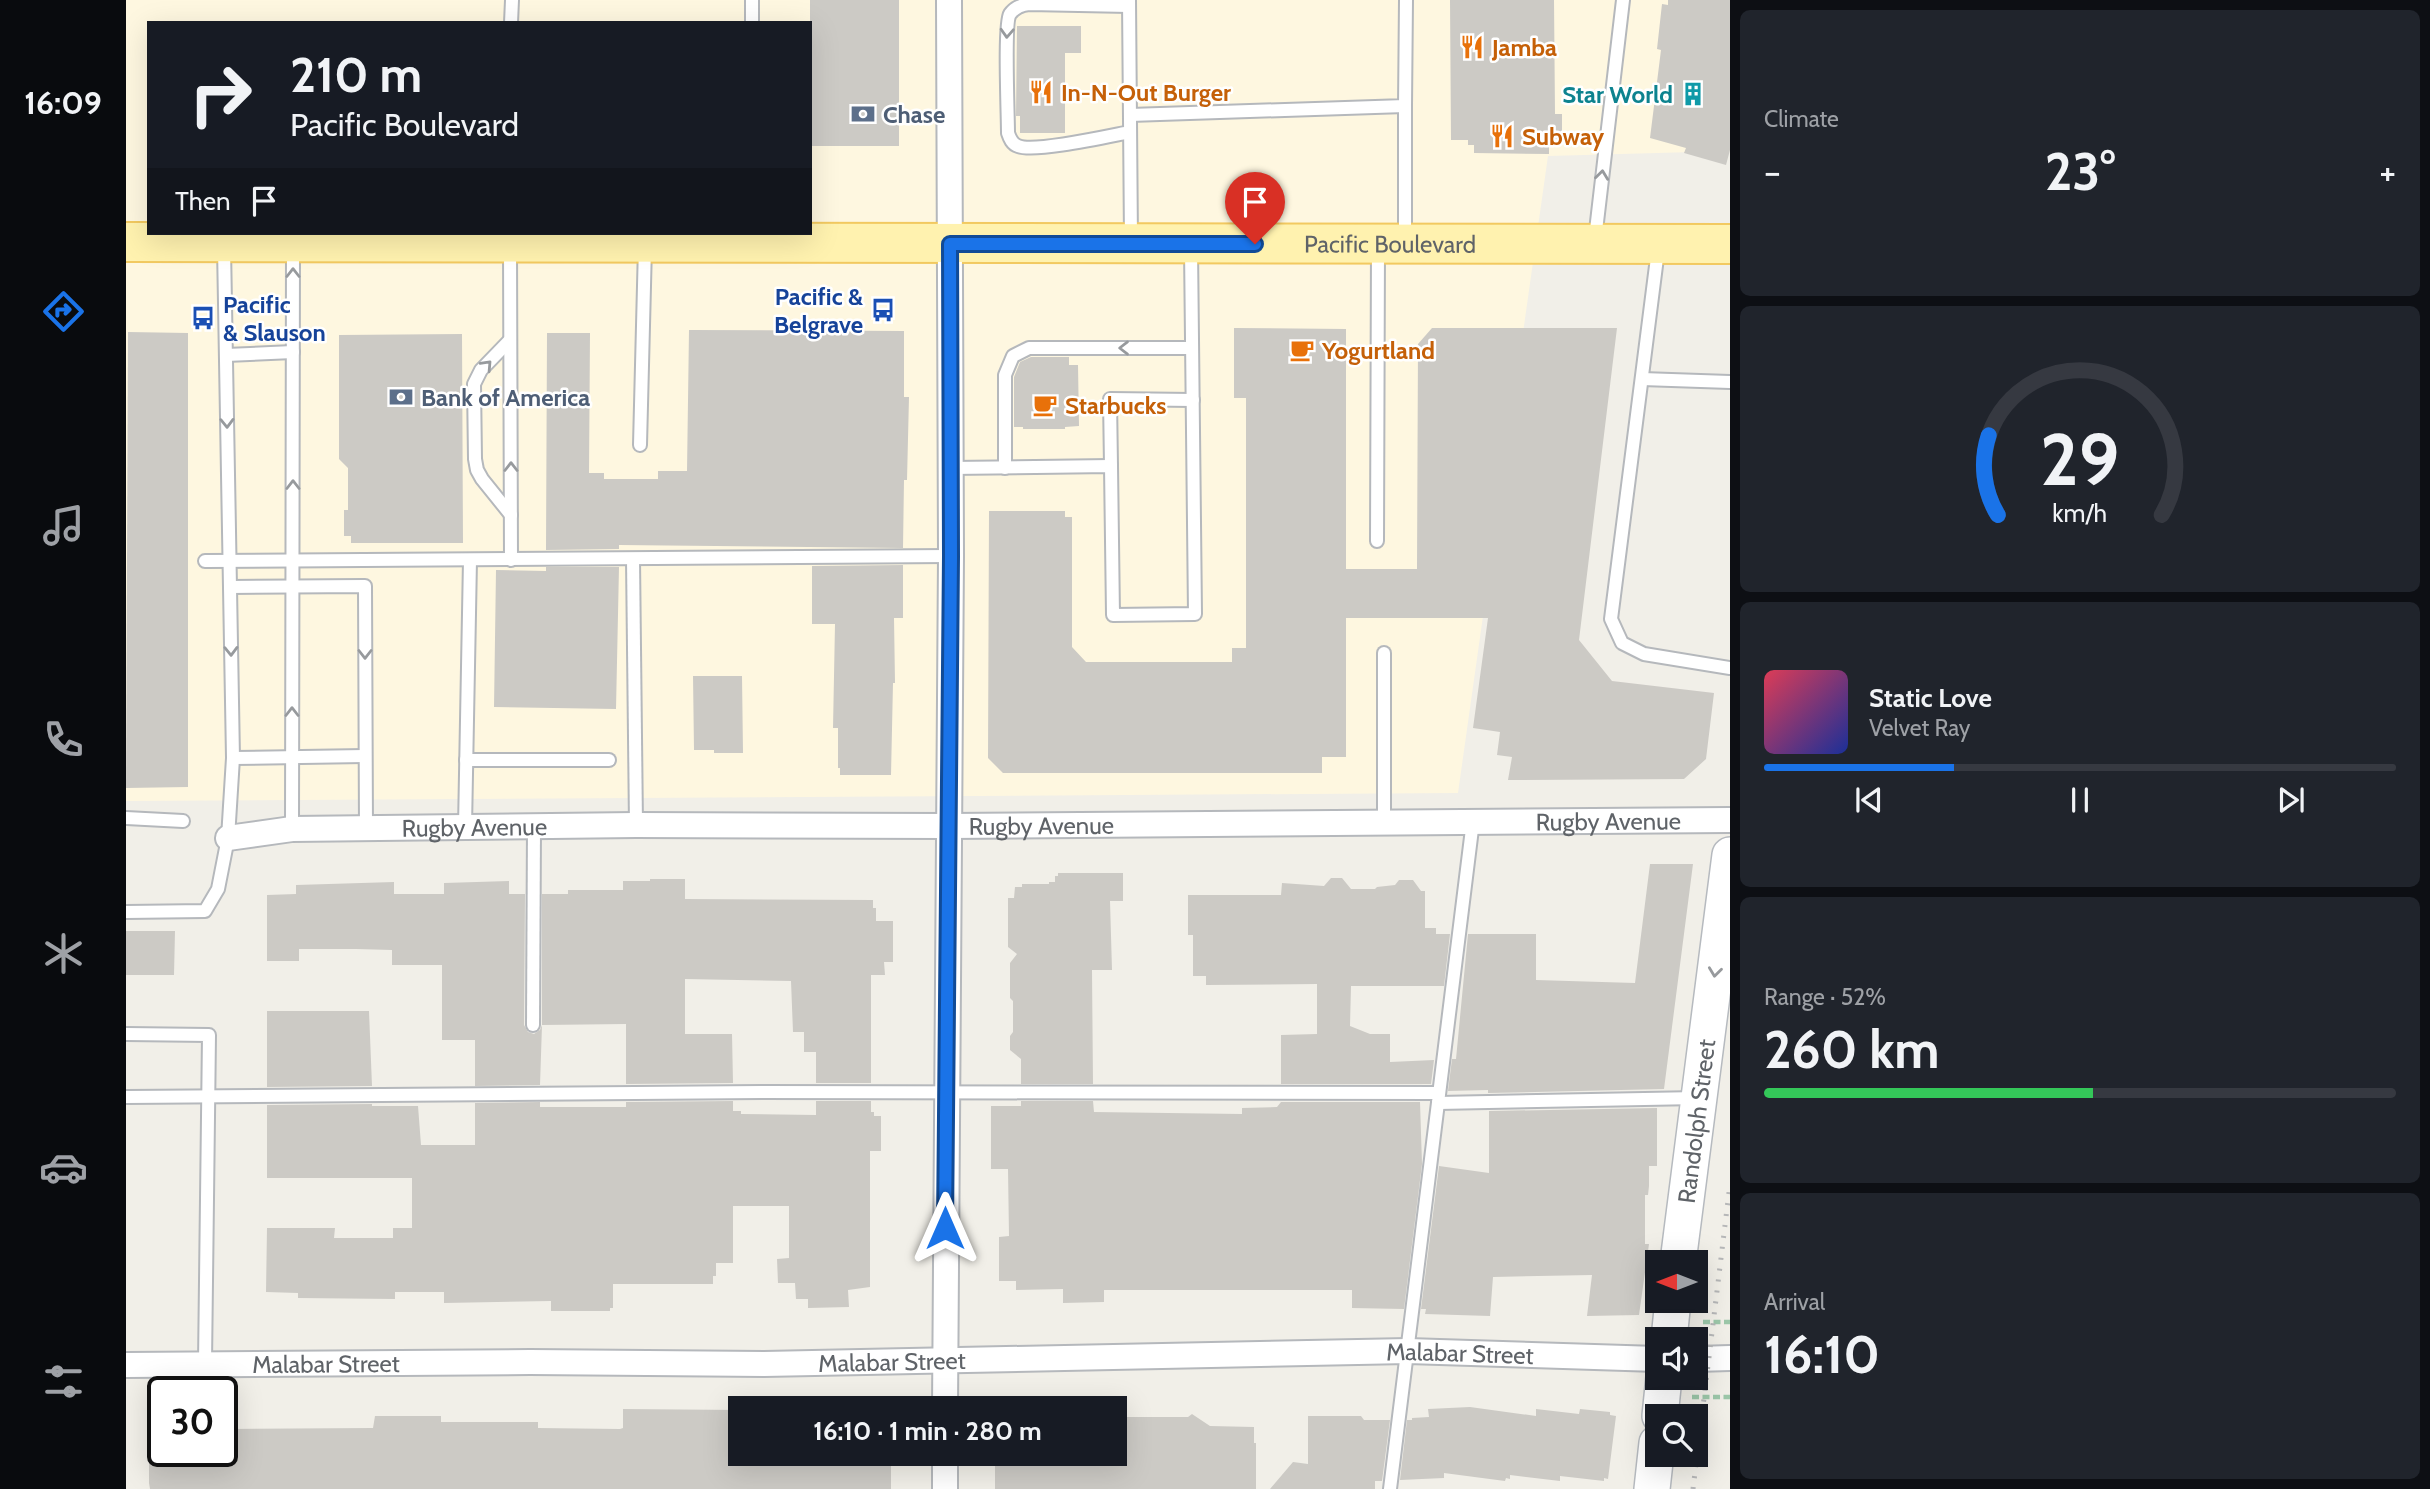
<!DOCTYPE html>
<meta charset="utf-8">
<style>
:root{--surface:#171b24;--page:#20242c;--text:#f1f3f6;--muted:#9ea1a6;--line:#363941;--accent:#1a73e8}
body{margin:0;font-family:Cabin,sans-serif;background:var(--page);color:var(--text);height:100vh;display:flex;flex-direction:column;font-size:26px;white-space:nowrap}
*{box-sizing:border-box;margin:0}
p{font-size:23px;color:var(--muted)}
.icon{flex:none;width:38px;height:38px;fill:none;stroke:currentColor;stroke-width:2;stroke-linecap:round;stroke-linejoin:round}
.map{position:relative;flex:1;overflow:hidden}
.side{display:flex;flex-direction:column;gap:10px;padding:10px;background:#0d0f14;width:700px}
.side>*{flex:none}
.guide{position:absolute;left:21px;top:21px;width:665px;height:214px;border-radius:0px;box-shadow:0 7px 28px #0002;background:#171b24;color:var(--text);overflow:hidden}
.needle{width:46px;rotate:270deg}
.buttons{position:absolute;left:1519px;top:1250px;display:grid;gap:14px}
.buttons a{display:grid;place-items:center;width:63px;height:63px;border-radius:0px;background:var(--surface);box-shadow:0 7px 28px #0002;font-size:35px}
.speed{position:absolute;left:21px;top:1376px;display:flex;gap:14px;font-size:35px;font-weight:700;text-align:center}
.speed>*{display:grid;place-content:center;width:91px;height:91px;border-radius:50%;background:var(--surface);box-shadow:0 7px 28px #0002;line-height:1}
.speed .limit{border:4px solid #111;border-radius:10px;background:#fff;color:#111}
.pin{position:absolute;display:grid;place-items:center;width:60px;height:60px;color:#fff;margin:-72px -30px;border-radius:50% 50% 50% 0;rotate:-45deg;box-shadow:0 0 7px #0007}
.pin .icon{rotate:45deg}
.me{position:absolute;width:77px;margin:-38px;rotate:0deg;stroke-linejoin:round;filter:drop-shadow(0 0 5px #0008)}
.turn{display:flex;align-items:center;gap:24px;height:147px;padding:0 28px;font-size:32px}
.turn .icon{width:91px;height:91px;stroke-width:2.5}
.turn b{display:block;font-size:49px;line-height:60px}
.then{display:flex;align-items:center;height:66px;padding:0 28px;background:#0003;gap:14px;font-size:26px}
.big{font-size:52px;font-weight:800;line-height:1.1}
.side .tile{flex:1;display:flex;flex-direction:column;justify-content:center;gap:10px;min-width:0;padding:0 24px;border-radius:10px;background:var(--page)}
.side .dial{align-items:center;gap:0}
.dial svg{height:182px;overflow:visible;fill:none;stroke:var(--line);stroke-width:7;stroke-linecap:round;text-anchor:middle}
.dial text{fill:var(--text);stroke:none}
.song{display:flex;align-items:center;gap:21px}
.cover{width:84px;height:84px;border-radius:10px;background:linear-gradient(135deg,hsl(350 70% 55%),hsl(230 70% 35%))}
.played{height:7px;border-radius:4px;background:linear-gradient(90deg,var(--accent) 30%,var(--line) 30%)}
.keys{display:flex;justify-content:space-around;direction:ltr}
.heat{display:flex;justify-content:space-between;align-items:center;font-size:38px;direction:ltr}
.charge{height:10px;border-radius:5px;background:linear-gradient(90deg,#34c759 52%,var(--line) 0)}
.trip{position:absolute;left:602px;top:1396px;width:399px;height:70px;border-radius:0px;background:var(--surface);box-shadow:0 7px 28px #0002;font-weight:800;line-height:70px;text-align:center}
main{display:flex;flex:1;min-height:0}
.tabs{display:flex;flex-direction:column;width:126px;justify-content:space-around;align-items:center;background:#090b0e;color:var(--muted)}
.tabs .icon{width:49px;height:49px}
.tabs .selected{color:var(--accent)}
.tabs b{font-size:32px;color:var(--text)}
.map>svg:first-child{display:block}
.commercial{fill:#fef7e0;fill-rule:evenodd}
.building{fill:#cccac5}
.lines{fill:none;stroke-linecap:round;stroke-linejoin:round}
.lane-casing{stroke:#b5b8bc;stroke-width:16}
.street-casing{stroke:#b5b8bc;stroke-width:28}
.secondary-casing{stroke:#b6babf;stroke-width:38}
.primary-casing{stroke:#f2c960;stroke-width:42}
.path{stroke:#9cc7a9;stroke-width:4.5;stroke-dasharray:7 3.5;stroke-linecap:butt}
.lane{stroke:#fff;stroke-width:12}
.street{stroke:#fff;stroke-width:24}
.secondary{stroke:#fff;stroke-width:35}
.primary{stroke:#fff2af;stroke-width:38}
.rail{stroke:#b6b7b8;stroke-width:5;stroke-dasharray:2 9;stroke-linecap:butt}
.oneway{stroke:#979a9d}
.route-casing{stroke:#114b97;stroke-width:18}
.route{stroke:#1a73e8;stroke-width:12}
.labels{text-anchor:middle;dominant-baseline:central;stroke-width:5;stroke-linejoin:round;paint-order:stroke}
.food-label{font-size:24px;font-weight:bold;fill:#c56008;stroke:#fff;text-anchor:start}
.culture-label{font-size:24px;font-weight:bold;fill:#0d838f;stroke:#fff;text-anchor:end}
.service-label{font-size:24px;font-weight:bold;fill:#4e5e75;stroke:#fff;text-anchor:start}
.street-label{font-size:24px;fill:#5f6368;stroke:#fff}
.transit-label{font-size:24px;font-weight:bold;fill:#164399;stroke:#fff;text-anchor:end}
</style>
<main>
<nav class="tabs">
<b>16:09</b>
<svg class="icon selected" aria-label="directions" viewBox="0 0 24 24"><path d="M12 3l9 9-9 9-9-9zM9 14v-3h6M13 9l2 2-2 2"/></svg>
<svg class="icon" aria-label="music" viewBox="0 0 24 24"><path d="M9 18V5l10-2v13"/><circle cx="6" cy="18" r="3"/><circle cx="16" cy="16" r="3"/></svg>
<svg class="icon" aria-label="phone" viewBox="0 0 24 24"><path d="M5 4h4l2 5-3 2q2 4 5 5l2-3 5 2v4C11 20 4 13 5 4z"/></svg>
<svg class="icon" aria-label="climate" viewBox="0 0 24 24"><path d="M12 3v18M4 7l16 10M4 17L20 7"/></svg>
<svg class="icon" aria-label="car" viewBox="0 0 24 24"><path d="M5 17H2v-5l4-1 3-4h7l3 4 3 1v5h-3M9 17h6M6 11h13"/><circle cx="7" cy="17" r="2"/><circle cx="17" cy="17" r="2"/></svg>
<svg class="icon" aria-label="filters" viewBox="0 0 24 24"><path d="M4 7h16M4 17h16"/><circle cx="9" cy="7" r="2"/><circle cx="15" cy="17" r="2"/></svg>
</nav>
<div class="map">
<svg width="1604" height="1489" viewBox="0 0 1604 1489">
<rect width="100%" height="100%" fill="#f1efe8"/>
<path class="commercial" d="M 0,0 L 1604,0 L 1604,151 L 1422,156 L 1332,793 L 0,801 ZM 23,23 L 684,23 L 684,233 L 23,233 Z"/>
<g class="building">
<rect x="684" y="0" width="89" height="146"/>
<polygon points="1324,0 1428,0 1429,114 1436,114 1436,139 1429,139 1429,145 1423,145 1423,154 1348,153 1348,145 1342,145 1342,140 1325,140"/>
<polygon points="1542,0 1604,0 1604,150 1600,165 1558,153 1560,148 1524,138 1535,50 1531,49 1536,4 1542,5"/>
<polygon points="891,26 955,26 955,53 939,53 939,133 894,133 894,116 890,116"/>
<polygon points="1108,328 1220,329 1220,569 1291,569 1292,344 1306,328 1491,328 1453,640 1486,681 1588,693 1580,759 1558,779 1382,780 1386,757 1371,755 1374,732 1347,728 1362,618 1220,618 1220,757 1196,757 1196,773 877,773 862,758 863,511 939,511 939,517 946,517 946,647 960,662 1106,662 1106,648 1120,648 1120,398 1108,398"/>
<polygon points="563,330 778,331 778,397 783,397 781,480 778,480 777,548 493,545 493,549 420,550 421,333 464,333 463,473 478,473 478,479 532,479 532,471 561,471"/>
<polygon points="2,332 62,333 62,787 0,788"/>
<polygon points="336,334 337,543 225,543 225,536 218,536 218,510 222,510 222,468 213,459 213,335"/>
<polygon points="905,357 943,357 943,365 952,365 953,426 939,427 939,429 897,429 897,427 888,427 888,377 894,362"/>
<polygon points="777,565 777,618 768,618 769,683 767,683 765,775 714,775 714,768 712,768 712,728 707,728 709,624 686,624 686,566"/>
<polygon points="420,567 493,567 490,709 368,707 370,570 420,571"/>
<polygon points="567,676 616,676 617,753 588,753 588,750 568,750"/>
<polygon points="1524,864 1567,864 1538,1089 1362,1093 1362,1090 1322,1091 1326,1059 1330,1059 1342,934 1410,934 1410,980 1509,983"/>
<polygon points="932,873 997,873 997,901 984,901 986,970 966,970 967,1084 895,1084 895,1059 884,1050 884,1036 887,1032 887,1001 884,998 884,963 891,954 882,947 882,898 888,898 889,887 896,887 896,884 923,884 923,882 929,882 929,876 932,876"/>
<polygon points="1205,878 1216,878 1225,889 1249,889 1251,887 1269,885 1273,880 1287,880 1295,891 1299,891 1299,928 1310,928 1310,934 1324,934 1318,986 1225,986 1224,1026 1244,1034 1264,1034 1264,1062 1308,1060 1305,1084 1155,1084 1155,1035 1191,1034 1191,984 1080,985 1080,976 1067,976 1067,935 1062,935 1062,895 1155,895 1156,883 1198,886"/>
<polygon points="524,879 559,879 559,899 747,900 747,908 750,908 750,921 767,921 767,962 758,962 759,975 745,975 745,1083 690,1083 690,1052 678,1052 678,1032 667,1032 665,981 559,979 559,1034 606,1034 607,1083 500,1084 500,1024 416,1025 414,1085 349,1086 349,1040 316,1040 316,965 266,965 266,950 230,949 173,949 173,961 141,961 141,895 170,894 170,885 268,882 268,894 318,894 318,883 383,881 383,894 399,894 398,1025 402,1032 408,1034 414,1030 416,1025 416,894 442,894 442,890 497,890 497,881 524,881"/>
<polygon points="0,931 49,931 48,975 0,975"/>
<polygon points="141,1011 243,1011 246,1086 141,1087"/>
<polygon points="607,1101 607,1111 615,1111 615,1114 690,1115 690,1101 745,1101 745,1112 748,1112 748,1116 755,1116 755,1151 744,1151 744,1287 722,1290 723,1307 682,1308 682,1299 670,1299 669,1283 652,1283 651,1259 663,1258 663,1206 607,1206 607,1263 590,1263 590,1276 587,1276 587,1284 487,1284 487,1308 484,1308 484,1311 425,1311 425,1301 318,1303 318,1292 269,1292 269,1299 172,1298 172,1293 140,1292 141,1228 209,1228 208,1238 267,1238 267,1228 286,1228 286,1178 141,1178 141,1105 246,1104 246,1106 292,1106 295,1145 349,1145 349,1103 414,1102 414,1107 500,1107 500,1102"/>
<polygon points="895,1101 967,1101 968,1112 1116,1114 1116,1108 1151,1107 1155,1102 1294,1102 1296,1164 1278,1309 1226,1308 1226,1290 978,1290 978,1302 937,1303 937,1289 890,1290 890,1281 873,1281 873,1237 883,1236 882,1169 865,1169 865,1106 895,1106"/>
<polygon points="1531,1108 1531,1166 1523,1166 1523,1186 1522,1195 1519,1195 1519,1244 1523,1244 1513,1315 1461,1316 1466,1275 1367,1277 1364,1316 1299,1314 1300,1309 1295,1309 1313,1166 1363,1173 1363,1111"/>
<polygon points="1344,1407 1410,1416 1410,1409 1453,1414 1454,1409 1484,1412 1484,1415 1490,1416 1482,1479 1478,1478 1478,1481 1434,1476 1434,1481 1384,1475 1384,1479 1380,1478 1379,1481 1318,1473 1318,1478 1274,1480 1281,1420 1286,1420 1286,1418 1303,1417 1302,1409"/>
<polygon points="497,1409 614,1410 614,1454 765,1454 765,1489 24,1489 23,1483 23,1451 102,1451 102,1429 247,1428 249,1416 315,1416 315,1422 412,1422 412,1428 494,1429 497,1428"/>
<polygon points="977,1409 997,1409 997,1412 1001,1412 1001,1417 1062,1417 1066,1414 1084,1426 1128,1427 1128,1443 1130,1443 1130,1489 869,1489 869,1461 884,1461 884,1454 989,1454 989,1409"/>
<polygon points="1182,1416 1235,1416 1238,1420 1264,1420 1256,1481 1249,1481 1249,1489 1144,1489 1167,1462 1182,1464"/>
</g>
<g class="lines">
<g class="lane-casing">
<g id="lane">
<polyline points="1003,0 1005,240"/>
<path d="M 1003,6 L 903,4 C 895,5 889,7 884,14 C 878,23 882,115 882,133 C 884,139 886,144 892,146 C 908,153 983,136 1004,132"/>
<polyline points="385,23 386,0"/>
<polyline points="626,23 626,0"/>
<polyline points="1279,106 1279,239"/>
<polyline points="1004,115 1279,106 1280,0"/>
<polyline points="1469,239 1497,0"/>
<polyline points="384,247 385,560"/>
<polyline points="1532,250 1485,619 1496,643 1518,654 1604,668"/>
<polyline points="384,340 355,370 348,384 349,459 351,470 356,479 385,515"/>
<polyline points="100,355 167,352"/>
<polyline points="1516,379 1604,382"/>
<polyline points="514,445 519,246"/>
<polyline points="985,466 984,399 1067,400"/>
<polyline points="824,468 985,466 987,615 1069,614 1065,248"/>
<polyline points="879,468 879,375 887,356 903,348 1066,348"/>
<polyline points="1251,541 1252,247"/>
<polyline points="507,559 510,825"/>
<polyline points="79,561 825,556"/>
<polyline points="104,587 239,586 240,829"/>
<polyline points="1258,653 1258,822"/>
<polyline points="107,758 239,756"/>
<polyline points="340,760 483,760"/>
<polyline points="0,818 57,821"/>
<polyline points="339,827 344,560"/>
<polyline points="166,829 167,245"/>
<polyline points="0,912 79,911 92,889 102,838 107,758 98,247"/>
<polyline points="407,1025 408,827"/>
<polyline points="0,1034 83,1035 79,1363"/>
<polyline points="0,1097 636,1092 1313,1093"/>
<polyline points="1312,1103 1572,1098"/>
<polyline points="1264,1489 1347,821"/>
</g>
</g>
<g class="street-casing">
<g id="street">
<path id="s1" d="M 102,838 L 166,829 L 510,825 L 822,826 L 1604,820"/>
<polyline points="1570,1359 1604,1358"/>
<path id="s2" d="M 0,1365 L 404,1362 L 638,1364 L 1282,1351 L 1531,1359"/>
<polyline points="819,1409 825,556 823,0"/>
<polyline points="819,1454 819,1489"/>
</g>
</g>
<g class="secondary-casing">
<g id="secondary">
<path id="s3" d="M 1552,1262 L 1604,855"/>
<polyline points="1543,1339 1547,1300"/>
<polyline points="1534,1416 1538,1377"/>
<polyline points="1526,1489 1531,1443"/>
</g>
</g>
<g class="primary-casing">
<g id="primary">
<path id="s4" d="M 0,242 L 1604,244"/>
</g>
</g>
<g class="path">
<polyline points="1577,1322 1604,1322"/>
<polyline points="1566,1397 1604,1397"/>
</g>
<use href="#lane" class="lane"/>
<use href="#street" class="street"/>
<use href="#secondary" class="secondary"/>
<use href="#primary" class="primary"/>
<polyline class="rail" points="1567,1489 1604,1184"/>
</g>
<defs><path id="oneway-chevron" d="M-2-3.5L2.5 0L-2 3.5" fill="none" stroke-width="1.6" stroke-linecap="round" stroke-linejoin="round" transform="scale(1.75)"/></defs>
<g class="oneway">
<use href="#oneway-chevron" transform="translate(881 33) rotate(93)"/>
<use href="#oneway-chevron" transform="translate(1476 175) rotate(-83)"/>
<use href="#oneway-chevron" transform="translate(167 273) rotate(-90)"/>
<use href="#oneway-chevron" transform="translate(998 348) rotate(180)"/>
<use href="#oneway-chevron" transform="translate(361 365) rotate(-47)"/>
<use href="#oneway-chevron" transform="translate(101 423) rotate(89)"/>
<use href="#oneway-chevron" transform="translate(385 467) rotate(-90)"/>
<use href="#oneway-chevron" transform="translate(167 485) rotate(-90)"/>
<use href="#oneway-chevron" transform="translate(105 651) rotate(89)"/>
<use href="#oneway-chevron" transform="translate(239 654) rotate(90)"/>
<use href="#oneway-chevron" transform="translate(166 712) rotate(-90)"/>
<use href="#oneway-chevron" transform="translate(1589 972) rotate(97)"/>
</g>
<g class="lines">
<g class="route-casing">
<polyline id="route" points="819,1228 825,556 824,244 1129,244"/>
</g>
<use href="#route" class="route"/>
</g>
<defs>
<g id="restaurant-bare" transform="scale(1.89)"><path d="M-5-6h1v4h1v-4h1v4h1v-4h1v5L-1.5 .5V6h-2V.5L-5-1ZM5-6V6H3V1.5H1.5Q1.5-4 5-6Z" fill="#e8710a" stroke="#fff" stroke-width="2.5" paint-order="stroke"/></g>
<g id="building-bare" transform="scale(1.89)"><path d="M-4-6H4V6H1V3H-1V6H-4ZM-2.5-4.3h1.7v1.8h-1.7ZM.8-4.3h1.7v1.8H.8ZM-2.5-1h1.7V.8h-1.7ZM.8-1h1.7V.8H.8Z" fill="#0f9aa8" stroke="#fff" stroke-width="2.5" paint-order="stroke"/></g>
<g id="bank-bare" transform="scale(1.89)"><path d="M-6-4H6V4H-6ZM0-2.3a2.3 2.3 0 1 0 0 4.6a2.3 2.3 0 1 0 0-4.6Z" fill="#5c6f8a" stroke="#fff" stroke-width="2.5" paint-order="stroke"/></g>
<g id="bus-bare" transform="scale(1.89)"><path d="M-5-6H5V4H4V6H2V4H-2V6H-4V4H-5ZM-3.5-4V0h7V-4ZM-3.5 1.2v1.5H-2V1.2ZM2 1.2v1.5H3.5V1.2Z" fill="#1a4fb4" stroke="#fff" stroke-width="2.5" paint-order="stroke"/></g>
<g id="cafe-bare" transform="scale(1.89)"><path d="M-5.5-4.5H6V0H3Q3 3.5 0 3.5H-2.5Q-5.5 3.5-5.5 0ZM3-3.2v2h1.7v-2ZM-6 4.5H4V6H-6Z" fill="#e8710a" stroke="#fff" stroke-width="2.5" paint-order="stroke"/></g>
</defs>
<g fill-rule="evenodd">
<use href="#restaurant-bare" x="1346" y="47"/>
<use href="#restaurant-bare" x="915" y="92"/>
<use href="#building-bare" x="1567" y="94"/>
<use href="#bank-bare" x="737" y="114"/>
<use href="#restaurant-bare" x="1376" y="136"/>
<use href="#bus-bare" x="757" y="310"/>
<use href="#bus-bare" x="77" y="318"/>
<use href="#cafe-bare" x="1176" y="350"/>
<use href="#bank-bare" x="275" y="397"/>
<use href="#cafe-bare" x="919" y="405"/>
</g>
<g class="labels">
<g class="food-label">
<text x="1366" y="47">Jamba</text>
<text x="935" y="92">In-N-Out Burger</text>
<text x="1396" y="136">Subway</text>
<text x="1196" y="350">Yogurtland</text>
<text x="939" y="405">Starbucks</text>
</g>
<g class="culture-label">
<text x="1547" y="94">Star World</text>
</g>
<g class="service-label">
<text x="757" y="114">Chase</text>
<text x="295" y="397">Bank of America</text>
</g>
<g class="street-label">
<text stroke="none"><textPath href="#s4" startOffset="1264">Pacific Boulevard</textPath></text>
<text stroke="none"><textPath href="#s1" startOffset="1381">Rugby Avenue</textPath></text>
<text stroke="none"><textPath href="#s1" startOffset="814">Rugby Avenue</textPath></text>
<text stroke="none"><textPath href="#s1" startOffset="247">Rugby Avenue</textPath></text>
<text stroke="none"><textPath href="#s3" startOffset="142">Randolph Street</textPath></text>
<text stroke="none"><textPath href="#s2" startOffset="1334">Malabar Street</textPath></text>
<text stroke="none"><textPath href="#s2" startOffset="200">Malabar Street</textPath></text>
<text stroke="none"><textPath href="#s2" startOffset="766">Malabar Street</textPath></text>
</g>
<g class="transit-label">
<text x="737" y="296">Pacific &amp;<tspan x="737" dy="28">Belgrave</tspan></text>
<text x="97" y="304" text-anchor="start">Pacific<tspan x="97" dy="28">&amp; Slauson</tspan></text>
</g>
</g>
</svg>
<div class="buttons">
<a><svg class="needle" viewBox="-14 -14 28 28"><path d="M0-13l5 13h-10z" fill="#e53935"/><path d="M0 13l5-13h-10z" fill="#9ea1a6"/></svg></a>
<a><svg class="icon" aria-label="sound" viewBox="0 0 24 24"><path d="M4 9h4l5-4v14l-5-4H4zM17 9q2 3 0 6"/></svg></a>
<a><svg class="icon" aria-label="search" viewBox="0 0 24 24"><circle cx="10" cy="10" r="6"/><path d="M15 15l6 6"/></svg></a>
</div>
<div class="speed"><div class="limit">30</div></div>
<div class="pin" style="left:1129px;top:244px;background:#d93025"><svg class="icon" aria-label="arrive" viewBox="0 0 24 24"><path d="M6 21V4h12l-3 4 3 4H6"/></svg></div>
<svg class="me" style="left:819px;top:1228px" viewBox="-20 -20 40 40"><path d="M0-17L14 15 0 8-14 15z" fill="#1a73e8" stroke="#fff" stroke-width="4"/></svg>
<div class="trip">16:10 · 1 min · 280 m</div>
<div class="guide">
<div class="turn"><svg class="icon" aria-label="right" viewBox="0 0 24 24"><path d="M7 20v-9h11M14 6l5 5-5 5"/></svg><div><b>210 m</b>Pacific Boulevard</div></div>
<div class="then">Then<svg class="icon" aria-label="arrive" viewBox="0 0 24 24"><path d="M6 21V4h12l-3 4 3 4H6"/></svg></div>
</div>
</div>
<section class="side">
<div class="tile"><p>Climate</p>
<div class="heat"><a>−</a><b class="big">23°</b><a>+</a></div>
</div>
<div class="tile dial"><svg viewBox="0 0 100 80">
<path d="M14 69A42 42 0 1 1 86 69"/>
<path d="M14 69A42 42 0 0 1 10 34" stroke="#1a73e8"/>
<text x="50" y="56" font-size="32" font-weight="700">29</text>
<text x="50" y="72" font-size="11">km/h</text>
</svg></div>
<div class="tile">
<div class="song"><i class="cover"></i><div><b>Static Love</b><p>Velvet Ray</p></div></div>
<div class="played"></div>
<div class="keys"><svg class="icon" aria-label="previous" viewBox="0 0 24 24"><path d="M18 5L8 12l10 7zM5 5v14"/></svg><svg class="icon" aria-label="pause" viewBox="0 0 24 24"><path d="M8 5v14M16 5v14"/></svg><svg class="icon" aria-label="next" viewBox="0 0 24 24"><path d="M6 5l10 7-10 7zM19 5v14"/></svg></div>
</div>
<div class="tile"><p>Range · 52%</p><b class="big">260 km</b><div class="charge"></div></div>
<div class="tile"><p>Arrival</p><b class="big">16:10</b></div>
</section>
</main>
